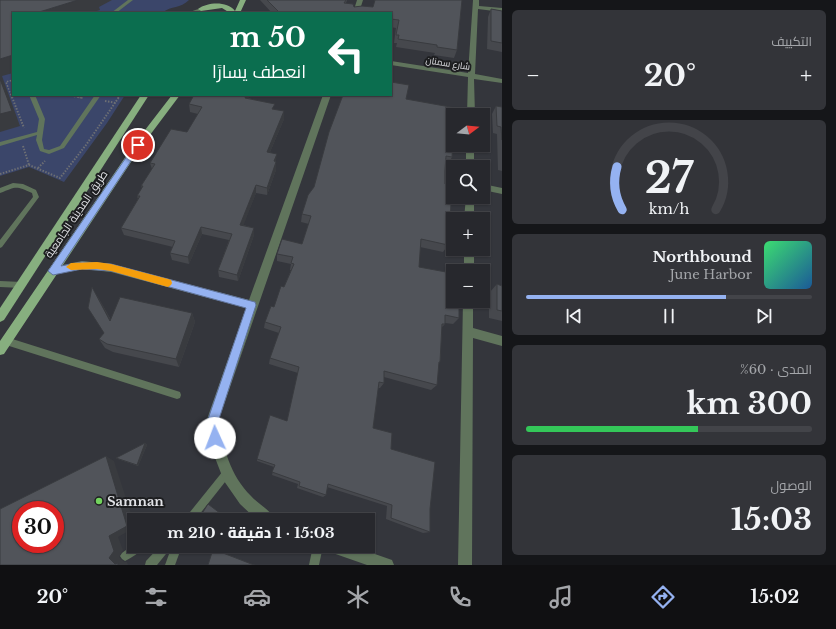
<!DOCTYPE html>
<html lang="ar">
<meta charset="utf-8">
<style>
:root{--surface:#27282d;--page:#333439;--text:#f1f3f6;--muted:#a4a6aa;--line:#434449;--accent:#95b2f1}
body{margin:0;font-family:"Libre Baskerville",Cairo,serif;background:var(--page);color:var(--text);direction:rtl;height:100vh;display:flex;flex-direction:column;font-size:15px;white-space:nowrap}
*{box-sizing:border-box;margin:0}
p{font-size:13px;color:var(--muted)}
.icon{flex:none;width:22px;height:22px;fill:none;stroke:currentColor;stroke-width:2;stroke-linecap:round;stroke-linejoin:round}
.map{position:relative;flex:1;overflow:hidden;direction:ltr}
.sheet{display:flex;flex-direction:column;gap:10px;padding:10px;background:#151619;width:334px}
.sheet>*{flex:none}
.hud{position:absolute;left:12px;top:12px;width:380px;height:84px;border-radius:0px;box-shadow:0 1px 3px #0004,0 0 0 1px var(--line);direction:rtl;background:#0b6e4f;color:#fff;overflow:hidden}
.needle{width:26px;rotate:74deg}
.buttons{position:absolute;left:446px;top:108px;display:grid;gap:8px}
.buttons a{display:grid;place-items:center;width:44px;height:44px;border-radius:0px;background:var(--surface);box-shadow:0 1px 3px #0004,0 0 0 1px var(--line);font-size:20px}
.speed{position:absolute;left:12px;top:501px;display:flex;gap:8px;font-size:20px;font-weight:700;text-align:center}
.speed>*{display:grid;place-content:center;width:52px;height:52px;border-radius:50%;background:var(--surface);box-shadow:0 1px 3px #0004,0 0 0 1px var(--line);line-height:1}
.speed .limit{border:6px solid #d22;background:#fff;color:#111}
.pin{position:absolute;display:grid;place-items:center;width:34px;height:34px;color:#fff;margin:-17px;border:2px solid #fff;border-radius:50%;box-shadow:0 1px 4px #0007}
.me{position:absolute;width:44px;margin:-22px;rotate:358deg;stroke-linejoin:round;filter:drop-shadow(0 0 3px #0008)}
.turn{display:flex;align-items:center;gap:14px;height:84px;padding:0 20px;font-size:18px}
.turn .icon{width:52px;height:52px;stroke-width:2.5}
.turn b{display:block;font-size:28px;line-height:34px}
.big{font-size:30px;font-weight:800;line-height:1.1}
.sheet .card{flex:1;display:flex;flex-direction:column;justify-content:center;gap:6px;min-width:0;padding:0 14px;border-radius:6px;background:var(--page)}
.sheet .dial{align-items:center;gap:0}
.dial svg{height:104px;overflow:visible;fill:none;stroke:var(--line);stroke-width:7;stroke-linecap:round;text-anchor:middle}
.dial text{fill:var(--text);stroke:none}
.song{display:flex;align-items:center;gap:12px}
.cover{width:48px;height:48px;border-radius:6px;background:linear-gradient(135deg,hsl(140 70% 55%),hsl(210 70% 35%))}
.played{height:4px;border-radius:2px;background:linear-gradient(90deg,var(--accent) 70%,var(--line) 70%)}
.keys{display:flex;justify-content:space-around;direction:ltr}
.heat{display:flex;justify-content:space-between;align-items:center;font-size:22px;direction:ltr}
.charge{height:6px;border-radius:3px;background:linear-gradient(90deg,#34c759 60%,var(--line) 0)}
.trip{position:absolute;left:127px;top:513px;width:248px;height:40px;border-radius:0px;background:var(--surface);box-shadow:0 1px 3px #0004,0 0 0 1px var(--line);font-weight:800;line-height:40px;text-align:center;direction:rtl}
.menu{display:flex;height:64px;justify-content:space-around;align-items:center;background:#101012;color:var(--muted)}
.menu .icon{width:28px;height:28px}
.menu .active{color:var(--accent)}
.menu b{font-size:18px;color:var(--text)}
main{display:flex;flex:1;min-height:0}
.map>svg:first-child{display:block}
.green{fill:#3b466a}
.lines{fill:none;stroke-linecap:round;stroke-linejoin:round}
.path-far1{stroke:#6d6f74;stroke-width:1.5;stroke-dasharray:1.5 1.5;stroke-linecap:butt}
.path{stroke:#6d6f74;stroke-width:2;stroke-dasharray:1.5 1.5;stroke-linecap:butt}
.lane{fill:#60745c;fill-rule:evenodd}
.street{fill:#60745c;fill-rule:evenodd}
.primary{fill:#87af7f;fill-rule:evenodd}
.wall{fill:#46484d}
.shaded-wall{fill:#393b3f}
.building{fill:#51545a;stroke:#393b3f;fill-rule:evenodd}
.route{fill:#95b2f1;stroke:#61749d}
.slow{fill:#f59e0b}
.poi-dot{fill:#72d25d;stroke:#1d1e20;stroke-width:1.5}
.labels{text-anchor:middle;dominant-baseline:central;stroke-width:4;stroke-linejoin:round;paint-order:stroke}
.far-street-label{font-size:9px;fill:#e1e2e6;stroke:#1d1e20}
.street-label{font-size:11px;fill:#e1e2e6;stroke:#1d1e20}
.near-poi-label{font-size:13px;font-weight:bold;fill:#e1e2e6;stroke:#1d1e20;text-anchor:start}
</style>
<main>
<section class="sheet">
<div class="card"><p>التكييف</p>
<div class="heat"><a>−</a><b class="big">20°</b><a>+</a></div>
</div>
<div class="card dial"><svg viewBox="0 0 100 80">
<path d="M14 69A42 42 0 1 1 86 69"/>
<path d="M14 69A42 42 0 0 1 10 36" stroke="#95b2f1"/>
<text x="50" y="56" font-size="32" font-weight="700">27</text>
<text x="50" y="72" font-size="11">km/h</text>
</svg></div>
<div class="card">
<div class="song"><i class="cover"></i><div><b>Northbound</b><p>June Harbor</p></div></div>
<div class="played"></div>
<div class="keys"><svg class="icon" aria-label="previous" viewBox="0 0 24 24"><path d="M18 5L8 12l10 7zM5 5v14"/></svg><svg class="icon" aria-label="pause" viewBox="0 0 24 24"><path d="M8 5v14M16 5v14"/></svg><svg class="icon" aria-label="next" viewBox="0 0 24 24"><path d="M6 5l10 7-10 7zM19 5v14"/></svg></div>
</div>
<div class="card"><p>المدى · 60%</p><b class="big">300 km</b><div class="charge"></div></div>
<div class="card"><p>الوصول</p><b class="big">15:03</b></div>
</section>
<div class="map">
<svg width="502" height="565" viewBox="0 0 502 565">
<rect width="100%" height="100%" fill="#34363c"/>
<path class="green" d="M 0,0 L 189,0 C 180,9 172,5 162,13 L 13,13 L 13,95 L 125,95 L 107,123 L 64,182 L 29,167 L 0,176 Z"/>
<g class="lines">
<g class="path-far1">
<polyline points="65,95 83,98"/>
<polyline points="12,98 6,82 13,80"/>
<polyline points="118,98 120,95"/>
</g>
<g class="path">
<polyline points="12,97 24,128"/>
<polyline points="78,97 83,98"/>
<polyline points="105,101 116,103"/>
<polyline points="23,146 29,165"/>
<polyline points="38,168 45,161"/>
<polyline points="0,174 29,165 60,178 86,145 119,97"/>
</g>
<g class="lane">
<polygon points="128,0 133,0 116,13 111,13"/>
<polygon points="201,8 203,9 202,10 193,13 187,13"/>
<polygon points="29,95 35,95 45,119 42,140 44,149 49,150 60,146 95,95 101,95 64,148 49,154 40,151 36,140 37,135 0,146 0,142 37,132 39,119"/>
<path d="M 13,183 L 23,184 L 36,190 L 39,197 L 2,247 L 0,248 L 0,240 L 33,197 L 32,193 C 15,185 16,187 0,193 L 0,188 Z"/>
<polygon points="0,281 22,282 24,283 26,285 24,287 22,288 0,287"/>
<polygon points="6,337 177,391 180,392 181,395 180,398 177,399 6,345 3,343 2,341 3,339"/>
<polygon points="226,469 229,471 231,474 229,477 195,520 184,520 186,517 223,471"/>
<path d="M 134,544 L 134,546 L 144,546 C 141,552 131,558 125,561 L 122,559 L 120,556 L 122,553 Z"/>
<polygon points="160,546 172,546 170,549 157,565 145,565 146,561"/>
<polygon points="172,546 182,546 175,565 165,565"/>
<polygon points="313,546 323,546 319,565 309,565"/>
</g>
<g class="street">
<polygon points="357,0 363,0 359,13 353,13"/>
<polygon points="473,0 479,0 479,6 502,8 502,12 478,9 475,74 502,79 502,83 474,79 475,115 467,115 468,77 391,65 391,61 468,73"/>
<path d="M 323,95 L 331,95 L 219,419 C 223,448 230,475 251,496 C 258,504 271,510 275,520 L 257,520 L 240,504 L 224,481 L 212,450 L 207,419 L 246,308 L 111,272 L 82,269 L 53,275 L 50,274 L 48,271 L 50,268 L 53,267 L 82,261 L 111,264 L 249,300 Z"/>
<rect x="466" y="145" width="8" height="22"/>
<polygon points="483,184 502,188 502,194 483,190"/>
<polygon points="466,197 474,197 474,219 464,219"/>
<rect x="464" y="249" width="10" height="22"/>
<polygon points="463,301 473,301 473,328 502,336 502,346 473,338 472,565 458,565"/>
<polygon points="325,546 352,546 392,560 394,565 367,565 327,551"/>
</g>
<g class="primary">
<path d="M 240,0 L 246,0 L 240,13 L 230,13 L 222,8 L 201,11 L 198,9 C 208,2 227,1 235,11 Z"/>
<polygon points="141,95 149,95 4,320 0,322 0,308"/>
<polygon points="172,95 180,95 141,147 4,354 0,355 0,341 135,143"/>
</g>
</g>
<g class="wall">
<polygon points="260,0 347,0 346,3 354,7 373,7 375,0 457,50 454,58 434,55 435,53 396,47 397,43 394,43 396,28 391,27 391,13 272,13"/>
<polygon points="491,9 502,11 502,52 487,49 488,17"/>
<polygon points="249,98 274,109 284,119 270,152 276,162 276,170 267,195 256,193 243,225 254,228 254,235 238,281 219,277 218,270 229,240 202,234 189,264 172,260 170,253 173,247 124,235 121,228 138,199 137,196 142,188 141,186 152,169 150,163 187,132 198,114 190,112 189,104"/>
<polygon points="406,99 452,157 447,166 445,165 445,184 448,245 443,252 420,247 419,267 446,294 459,318 453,324 445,323 445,324 442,327 440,362 438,364 437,385 431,390 384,377 384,383 380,388 378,388 373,428 391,449 430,509 430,532 423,533 386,519 387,506 327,487 326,495 323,497 297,488 298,484 272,475 274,467 257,461 257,459 287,421 298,373 269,364 270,358 279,333 264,328 265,322 274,307 284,287 291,270 290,270 291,264 277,261 277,254 302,244 309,224 301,222 302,214"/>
<polygon points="496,106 502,107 502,171 498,170 497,134 493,133 492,114"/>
<polygon points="497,284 502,286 502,321 489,318 489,293"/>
<polygon points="98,297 111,320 192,313 195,322 179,367 113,352 105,348 99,339 104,333"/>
<polygon points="145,443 147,445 138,466 118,459 116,458"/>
</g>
<g class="shaded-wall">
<polygon points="78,0 112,0 99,7 100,10 90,13 36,13"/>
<polygon points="13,55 13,73 2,76 20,126 0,132 0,59"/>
<polygon points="246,95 250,95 245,106 245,98"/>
<polygon points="284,111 284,119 267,159 267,152"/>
<polygon points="277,154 276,161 274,161"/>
<polygon points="276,162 276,170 267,195 267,188"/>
<polygon points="256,185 256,193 241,232 240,225"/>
<polygon points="201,227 202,234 189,264 188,257"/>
<polygon points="254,228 254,235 238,281 237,275"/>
<polygon points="92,287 98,297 116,330 110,321"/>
<polygon points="192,313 195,322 179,367 176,359"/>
<polygon points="145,443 147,445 138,466 137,465"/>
<polygon points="106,456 114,461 134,523 134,528 118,537 123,550 119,557 124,562 127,562 128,565 118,565 115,564 109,558"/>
<polygon points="227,546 228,546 224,553 256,565 254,565 223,553"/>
</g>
<g class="building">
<polygon points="0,0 78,0 36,13 13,13 13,55 0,59"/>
<polygon points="267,0 346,0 344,3 353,4 354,7 362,6 373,7 375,0 462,0 457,50 437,47 437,45 398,39 399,35 396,35 399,20 391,19 391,13 280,13"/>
<polygon points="491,9 502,11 502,43 491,41"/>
<polygon points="0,79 12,111 0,114"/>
<polygon points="391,82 409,85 406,99 456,108 455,115 453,115 453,141 452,157 446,156 445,171 445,184 450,185 449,204 451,204 448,245 421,239 419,267 446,272 446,294 453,296 453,301 459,301 459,318 445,315 445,324 442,324 440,362 439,362 437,385 384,371 384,383 379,382 373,428 392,433 391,449 435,462 430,509 430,532 391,518 392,505 328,484 326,495 299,486 300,482 272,472 275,465 257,459 270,415 287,421 299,367 270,358 281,327 265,322 271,306 274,307 281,286 284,287 294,264 291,263 293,257 277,254 282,239 302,244 311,216 302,214 308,195 314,187 329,132 343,95 391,95"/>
<polygon points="194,95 246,95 245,98 275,104 272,109 284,111 267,152 277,154 274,161 276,162 267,188 256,185 240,225 254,228 237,275 218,270 232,234 201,227 188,257 170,253 175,241 121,228 140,196 137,196 143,186 141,186 155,164 150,163 171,129 187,132 202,107 189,104"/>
<polygon points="496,106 502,107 502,140 501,127 497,126"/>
<polygon points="497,284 502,286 502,311 497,310"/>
<polygon points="92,287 110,321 120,297 192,313 176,359 107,344 99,339 104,333 88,308"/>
<polygon points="145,443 137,465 116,458"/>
<path d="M 106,456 L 127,526 L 109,536 L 114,551 L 109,558 L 115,564 L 118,563 L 118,565 L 0,565 L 0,509 ZM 21,510 L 55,510 L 55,544 L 21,544 Z"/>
<polygon points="208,504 229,520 198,520"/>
<polygon points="214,546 227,546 223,553 254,565 208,565"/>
</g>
<polygon class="route" points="138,142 141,143 141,146 61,266 82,262 111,264 255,302 256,305 219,419 220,438 219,442 215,443 211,442 208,419 246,308 111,271 82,269 53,275 48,271 136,143"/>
<polygon class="slow" points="97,262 111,264 168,279 171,280 172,283 171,285 168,287 111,271 97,269 71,270 66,267 71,263"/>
<circle class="poi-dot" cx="99" cy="501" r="4"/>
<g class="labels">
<g class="far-street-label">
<text transform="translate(448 63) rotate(9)">شارع سمنان</text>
</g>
<g class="street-label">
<text transform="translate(76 214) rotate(-56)">طريق المدينة الجامعية</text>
</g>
<g class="near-poi-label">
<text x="107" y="501">Samnan</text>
</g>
</g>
</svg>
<div class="buttons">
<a><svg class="needle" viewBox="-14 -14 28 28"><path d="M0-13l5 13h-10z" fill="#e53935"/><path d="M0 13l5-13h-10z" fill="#a4a6aa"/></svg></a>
<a><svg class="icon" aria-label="search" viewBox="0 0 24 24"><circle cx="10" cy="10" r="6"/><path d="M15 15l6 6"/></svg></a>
<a>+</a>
<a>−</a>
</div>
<div class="speed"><div class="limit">30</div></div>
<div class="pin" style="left:138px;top:145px;background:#d93025"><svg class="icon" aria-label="arrive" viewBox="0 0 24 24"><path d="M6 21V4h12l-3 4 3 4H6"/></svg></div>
<svg class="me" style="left:215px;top:438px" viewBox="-20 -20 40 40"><circle r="19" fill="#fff"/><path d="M0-13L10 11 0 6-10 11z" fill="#95b2f1"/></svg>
<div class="trip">15:03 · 1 دقيقة · 210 m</div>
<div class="hud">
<div class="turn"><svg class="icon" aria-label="left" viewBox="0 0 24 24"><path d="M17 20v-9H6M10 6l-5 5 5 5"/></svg><div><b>50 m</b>انعطف يسارًا</div></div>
</div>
</div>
</main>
<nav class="menu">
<b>15:02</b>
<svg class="icon active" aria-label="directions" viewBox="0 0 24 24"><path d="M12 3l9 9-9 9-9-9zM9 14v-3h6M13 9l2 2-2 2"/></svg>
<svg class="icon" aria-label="music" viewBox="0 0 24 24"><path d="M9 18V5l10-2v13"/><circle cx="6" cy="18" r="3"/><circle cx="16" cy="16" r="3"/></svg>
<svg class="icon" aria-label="phone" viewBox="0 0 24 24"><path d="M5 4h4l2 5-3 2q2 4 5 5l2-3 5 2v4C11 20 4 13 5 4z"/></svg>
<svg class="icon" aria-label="climate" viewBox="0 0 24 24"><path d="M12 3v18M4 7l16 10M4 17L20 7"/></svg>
<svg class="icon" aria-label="car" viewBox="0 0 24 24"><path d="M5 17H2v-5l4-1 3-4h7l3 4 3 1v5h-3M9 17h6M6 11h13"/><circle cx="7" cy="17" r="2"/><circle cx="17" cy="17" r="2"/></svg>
<svg class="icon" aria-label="filters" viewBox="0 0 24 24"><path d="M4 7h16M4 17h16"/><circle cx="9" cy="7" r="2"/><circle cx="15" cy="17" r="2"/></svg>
<b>20°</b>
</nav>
